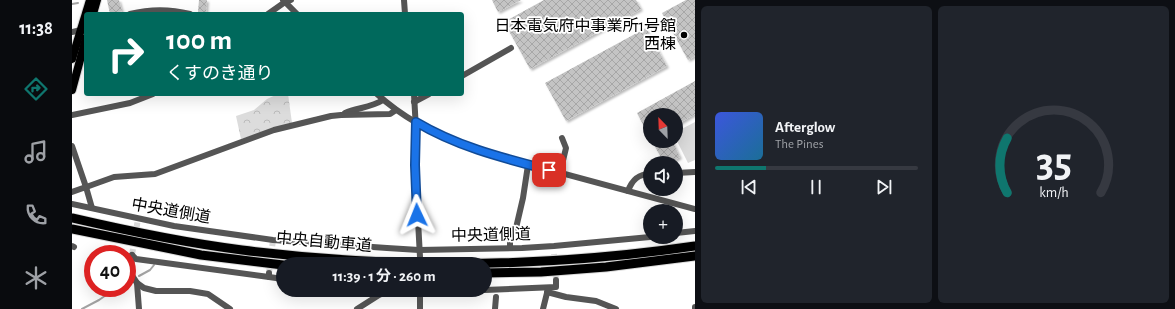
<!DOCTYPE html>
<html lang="ja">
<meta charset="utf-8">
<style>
:root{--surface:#171b24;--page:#20242c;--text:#f1f3f6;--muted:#9ea1a6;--line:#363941;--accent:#0f766e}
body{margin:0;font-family:"Alegreya Sans","Noto Sans JP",sans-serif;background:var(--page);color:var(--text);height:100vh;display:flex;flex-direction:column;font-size:15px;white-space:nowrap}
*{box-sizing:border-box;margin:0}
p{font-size:13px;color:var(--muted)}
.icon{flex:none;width:22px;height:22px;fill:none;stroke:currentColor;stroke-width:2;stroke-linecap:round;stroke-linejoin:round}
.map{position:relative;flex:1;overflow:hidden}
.drawer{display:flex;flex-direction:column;gap:6px;padding:6px;background:#0d0f14;width:480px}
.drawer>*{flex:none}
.banner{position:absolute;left:12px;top:12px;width:380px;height:84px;border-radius:4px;box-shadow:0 4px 16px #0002;background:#00695c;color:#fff;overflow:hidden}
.needle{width:26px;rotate:337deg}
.tools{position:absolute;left:571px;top:108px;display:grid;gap:8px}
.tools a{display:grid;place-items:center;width:40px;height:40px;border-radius:50%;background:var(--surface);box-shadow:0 4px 16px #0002;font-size:20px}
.speed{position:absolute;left:12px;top:245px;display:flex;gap:8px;font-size:20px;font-weight:700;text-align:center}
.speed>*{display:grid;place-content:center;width:52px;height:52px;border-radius:50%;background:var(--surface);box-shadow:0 4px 16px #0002;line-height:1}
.speed .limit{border:6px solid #d22;background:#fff;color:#111}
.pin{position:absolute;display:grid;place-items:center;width:34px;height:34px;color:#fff;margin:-17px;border-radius:8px;box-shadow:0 2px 6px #0006}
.me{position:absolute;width:44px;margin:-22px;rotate:358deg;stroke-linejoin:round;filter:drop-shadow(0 0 3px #0008)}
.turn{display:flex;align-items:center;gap:14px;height:84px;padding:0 16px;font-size:18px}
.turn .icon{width:52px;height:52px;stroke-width:2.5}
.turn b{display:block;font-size:28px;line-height:34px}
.drawer .widget{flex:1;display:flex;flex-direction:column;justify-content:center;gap:6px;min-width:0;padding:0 14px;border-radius:6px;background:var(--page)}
.drawer .dial{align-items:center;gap:0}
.dial svg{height:104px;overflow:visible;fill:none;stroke:var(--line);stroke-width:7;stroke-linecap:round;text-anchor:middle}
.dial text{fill:var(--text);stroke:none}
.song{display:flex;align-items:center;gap:12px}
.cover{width:48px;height:48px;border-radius:6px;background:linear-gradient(135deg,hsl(230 70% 55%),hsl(200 70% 35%))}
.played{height:4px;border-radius:2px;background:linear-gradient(90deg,var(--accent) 25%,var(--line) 25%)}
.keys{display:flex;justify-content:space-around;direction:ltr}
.drawer .tiles{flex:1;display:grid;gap:6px;grid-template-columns:repeat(2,1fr)}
.trip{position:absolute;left:204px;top:257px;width:216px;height:40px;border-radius:20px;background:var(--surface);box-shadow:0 4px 16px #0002;font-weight:700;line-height:40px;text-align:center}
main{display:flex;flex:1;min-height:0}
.tab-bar{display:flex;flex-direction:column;width:72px;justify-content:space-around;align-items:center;background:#090b0e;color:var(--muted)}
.tab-bar .icon{width:28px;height:28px}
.tab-bar .on{color:var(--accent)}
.tab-bar b{font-size:18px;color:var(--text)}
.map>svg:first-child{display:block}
.forest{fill:url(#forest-crowns)}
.garden{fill:#dcdcdc}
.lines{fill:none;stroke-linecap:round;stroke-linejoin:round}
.stream{stroke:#a3a3a3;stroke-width:2}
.building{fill:url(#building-cross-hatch);filter:url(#shadow)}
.minor-tunnel{stroke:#d9d9d9;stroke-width:6;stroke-dasharray:6 3;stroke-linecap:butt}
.major-casing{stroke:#dbdbdb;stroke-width:10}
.minor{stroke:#555;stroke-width:6}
.major{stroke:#000;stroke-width:8}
.highway-bridge-casing{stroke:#dbdbdb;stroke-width:11;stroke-linecap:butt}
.highway-bridge{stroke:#000;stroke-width:9}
.route-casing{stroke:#114b97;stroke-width:10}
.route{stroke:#1a73e8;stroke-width:7}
.poi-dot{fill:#000;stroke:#fff;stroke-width:1.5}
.labels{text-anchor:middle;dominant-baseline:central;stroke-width:3.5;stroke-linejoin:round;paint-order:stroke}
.poi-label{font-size:16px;fill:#000;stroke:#fff;text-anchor:end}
.street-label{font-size:16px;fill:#000;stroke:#fff}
</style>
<main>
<nav class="tab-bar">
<b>11:38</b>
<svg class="icon on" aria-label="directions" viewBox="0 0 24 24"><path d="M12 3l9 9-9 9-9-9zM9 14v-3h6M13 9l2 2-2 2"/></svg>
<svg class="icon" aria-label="music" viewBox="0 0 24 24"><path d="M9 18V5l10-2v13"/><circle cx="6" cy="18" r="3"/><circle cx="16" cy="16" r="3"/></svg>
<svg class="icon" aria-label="phone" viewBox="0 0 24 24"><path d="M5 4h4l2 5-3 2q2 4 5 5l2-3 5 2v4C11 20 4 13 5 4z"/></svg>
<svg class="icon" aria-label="climate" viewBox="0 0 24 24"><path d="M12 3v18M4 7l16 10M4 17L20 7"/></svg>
</nav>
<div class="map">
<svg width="623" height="309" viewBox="0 0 623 309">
<defs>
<pattern id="forest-crowns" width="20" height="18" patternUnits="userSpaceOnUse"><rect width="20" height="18" fill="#dcdcdc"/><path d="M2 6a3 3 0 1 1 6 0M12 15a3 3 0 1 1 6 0" fill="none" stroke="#bbb"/></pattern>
<pattern id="building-cross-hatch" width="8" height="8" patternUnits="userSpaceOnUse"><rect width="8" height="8" fill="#c4c4c4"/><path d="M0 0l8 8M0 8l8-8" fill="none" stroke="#a7a7a7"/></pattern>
<filter id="shadow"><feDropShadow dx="2" dy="2" stdDeviation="1" flood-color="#0004"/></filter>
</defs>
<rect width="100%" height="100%" fill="#fff"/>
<polygon class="forest" points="206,94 216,94 220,123 169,139 164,116 182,110 195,99"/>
<polygon class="garden" points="623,122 623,160 616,163 604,139 604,132"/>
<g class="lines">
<g class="stream">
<polyline points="0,4 6,3"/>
<polyline points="67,276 78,270 82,265"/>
<polyline points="55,283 59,282"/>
<polyline points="10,309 27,300 44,288"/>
</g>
</g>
<g class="building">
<polygon points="35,0 47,0 50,11 38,14"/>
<polygon points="127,0 135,0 134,13 126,12"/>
<polygon points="420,0 449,0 426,12"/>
<polygon points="472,0 564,0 569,9 458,69 432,22"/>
<polygon points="614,0 623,0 623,56 616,60 590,13"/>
<polygon points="574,28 595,66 494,121 473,83"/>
<polygon points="623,81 623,114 604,125 604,115 578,115 578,138 565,113"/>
<polygon points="580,141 600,141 608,157 597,163 592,163"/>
</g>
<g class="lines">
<g class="minor-tunnel">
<polyline points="482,254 484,280"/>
<polyline points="60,255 66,219"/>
<polyline points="197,273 201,240"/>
</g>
<g class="major-casing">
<g id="major">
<polyline points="21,14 25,0"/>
<polyline points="0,59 18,0"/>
<polyline points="0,90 14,38"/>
</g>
</g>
<g class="minor">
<polyline points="211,0 225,14"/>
<polyline points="332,0 333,14"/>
<path d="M 58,14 C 78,9 98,9 118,14"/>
<polyline points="196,14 213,2 219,0"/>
<polyline points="0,32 9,30"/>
<polyline points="390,76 439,48"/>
<path d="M 305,94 C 332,119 366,136 400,149 L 623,209"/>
<polyline points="342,94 344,130 343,165 348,257"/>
<polyline points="342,102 357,94"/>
<path d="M 273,113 C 285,108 300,107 311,100"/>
<polyline points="0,115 58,103 81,94"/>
<polyline points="0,146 14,187 17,186 42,177 83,174 202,130 259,116 269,115 318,114 324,110"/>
<polyline points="488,173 494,148 490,138"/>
<polyline points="604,173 623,172"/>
<path d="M 556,191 C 560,180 566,174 578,174"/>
<polyline points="0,192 14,187 20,208"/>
<polyline points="0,204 102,226 201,240 315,248 347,250 450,248 482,246 578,237"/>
<polyline points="604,233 623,231"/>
<polyline points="0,246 2,247"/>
<polyline points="438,248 438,236 444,228 451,198 456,165"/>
<polyline points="60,255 64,259 197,277 197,273"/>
<polyline points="60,255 59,274 65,283 72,288 84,291 118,291 136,294 158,309"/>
<polyline points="197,277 211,279"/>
<polyline points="65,283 67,309"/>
<polyline points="348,290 348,309"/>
<polyline points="413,290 484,287 484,280"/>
<polyline points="475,292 494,297 524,301 544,309"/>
<polyline points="285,309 307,295 317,290"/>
<polyline points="423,309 424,297"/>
<polyline points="471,309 476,289"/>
<polyline points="623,309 623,307"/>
</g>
<use href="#major" class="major"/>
<g class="highway-bridge-casing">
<g id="highway-bridge">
<path d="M 0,218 C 56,231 113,243 170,250 C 321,269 473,268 623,246"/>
<polyline points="0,229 129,255 211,265"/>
<polyline points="413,273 469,272 534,267 623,256"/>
</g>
</g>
<use href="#highway-bridge" class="highway-bridge"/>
</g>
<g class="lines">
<g class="route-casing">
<path id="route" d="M 345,215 L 343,165 L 344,122 C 386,147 431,158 477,170"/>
</g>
<use href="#route" class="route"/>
</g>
<circle class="poi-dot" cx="612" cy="35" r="4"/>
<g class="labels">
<g class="poi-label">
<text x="604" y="26">日本電気府中事業所1号館<tspan x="604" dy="18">西棟</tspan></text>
</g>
<g class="street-label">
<text transform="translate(99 211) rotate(10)">中央道側道</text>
<text transform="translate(419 235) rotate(-1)">中央道側道</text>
<text transform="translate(252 242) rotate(5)">中央自動車道</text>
</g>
</g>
</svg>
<div class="tools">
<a><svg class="needle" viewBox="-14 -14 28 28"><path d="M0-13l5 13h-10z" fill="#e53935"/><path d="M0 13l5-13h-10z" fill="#9ea1a6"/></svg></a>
<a><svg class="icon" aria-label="sound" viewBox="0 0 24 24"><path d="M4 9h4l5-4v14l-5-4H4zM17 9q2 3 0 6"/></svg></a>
<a>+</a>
</div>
<div class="speed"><div class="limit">40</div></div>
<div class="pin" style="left:477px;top:170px;background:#d93025"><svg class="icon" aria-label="arrive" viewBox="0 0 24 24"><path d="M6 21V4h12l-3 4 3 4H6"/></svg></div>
<svg class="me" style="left:345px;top:215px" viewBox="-20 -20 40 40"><path d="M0-17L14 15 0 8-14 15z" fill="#1a73e8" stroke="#fff" stroke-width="4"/></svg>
<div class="trip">11:39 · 1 分 · 260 m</div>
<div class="banner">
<div class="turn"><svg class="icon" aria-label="right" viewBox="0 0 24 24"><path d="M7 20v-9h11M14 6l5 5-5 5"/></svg><div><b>100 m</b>くすのき通り</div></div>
</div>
</div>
<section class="drawer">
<div class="tiles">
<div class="widget">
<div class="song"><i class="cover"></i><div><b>Afterglow</b><p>The Pines</p></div></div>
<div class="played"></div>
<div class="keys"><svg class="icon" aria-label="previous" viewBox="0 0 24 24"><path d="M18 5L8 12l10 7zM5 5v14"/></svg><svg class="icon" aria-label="pause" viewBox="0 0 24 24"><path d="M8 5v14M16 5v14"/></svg><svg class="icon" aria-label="next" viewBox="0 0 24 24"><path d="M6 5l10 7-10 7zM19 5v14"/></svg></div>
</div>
<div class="widget dial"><svg viewBox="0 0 100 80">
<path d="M14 69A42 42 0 1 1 86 69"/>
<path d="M14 69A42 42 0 0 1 14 27" stroke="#0f766e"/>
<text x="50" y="56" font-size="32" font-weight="700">35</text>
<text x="50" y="72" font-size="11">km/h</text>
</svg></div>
</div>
</section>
</main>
